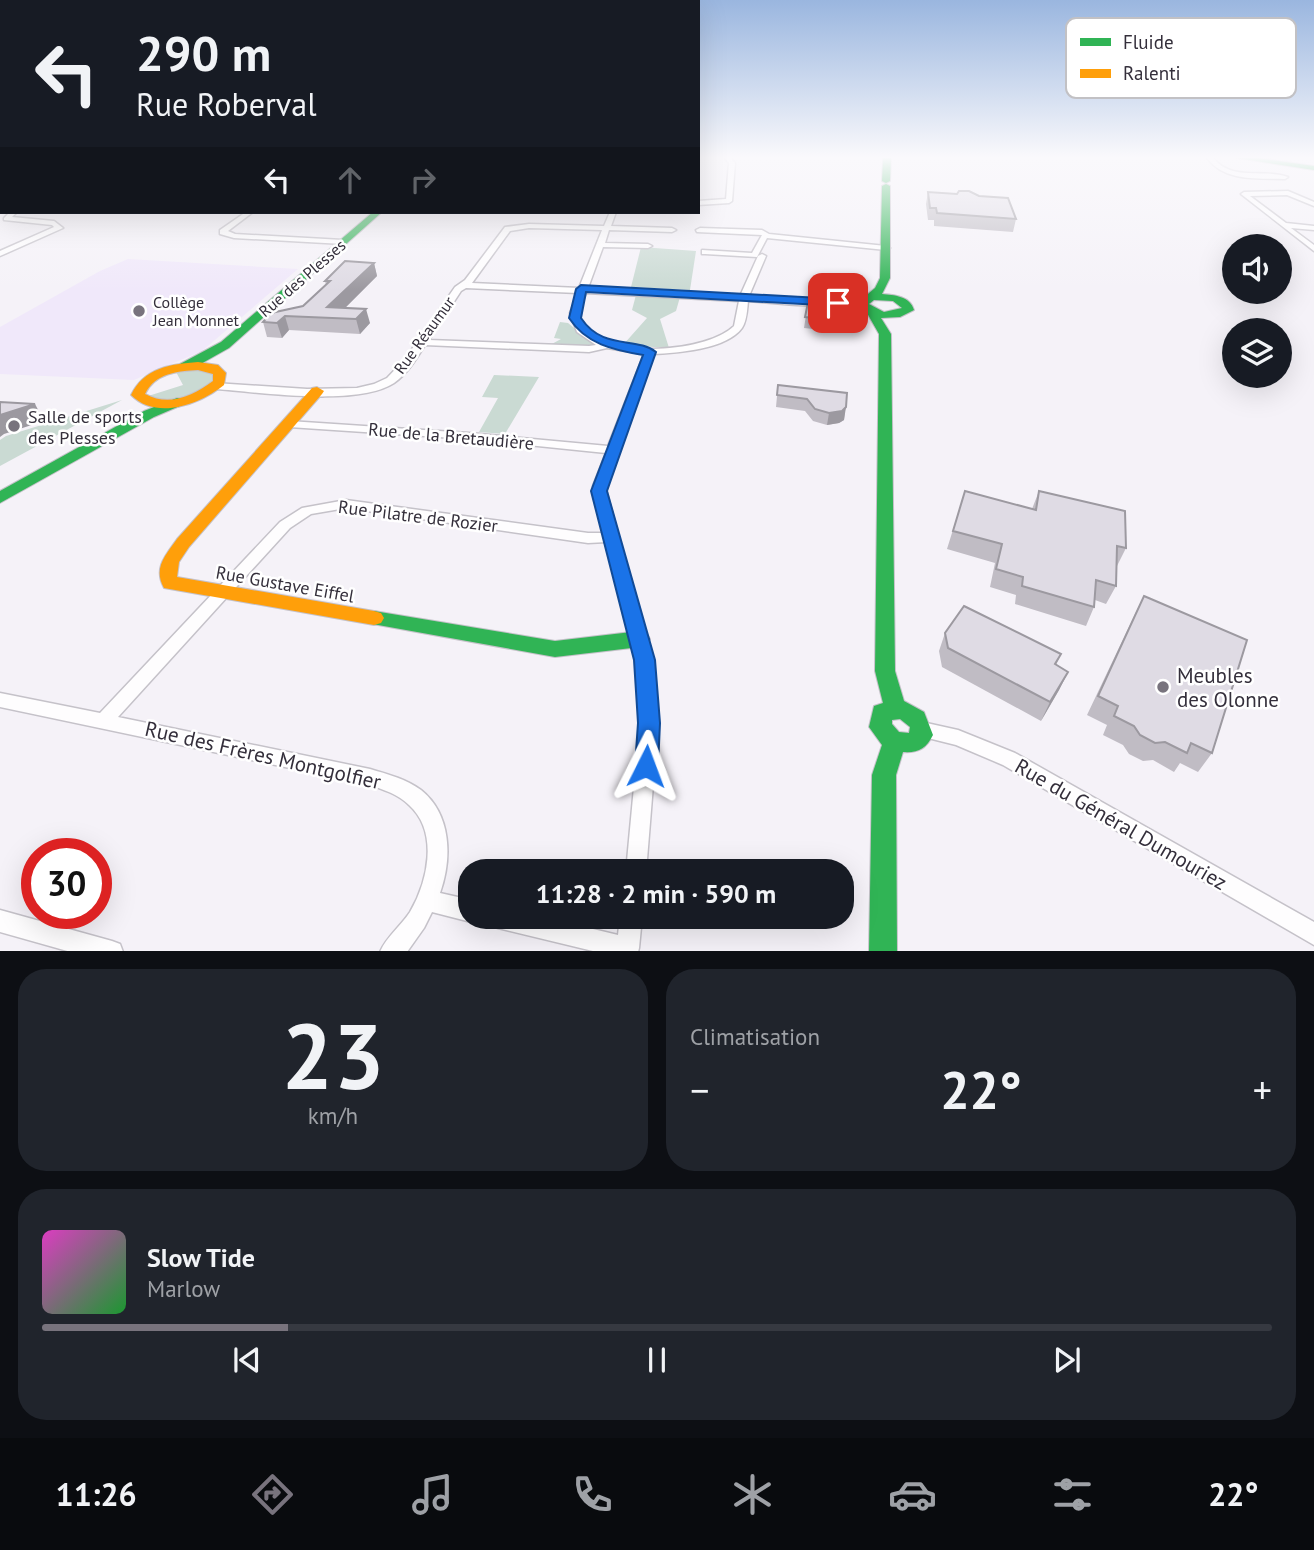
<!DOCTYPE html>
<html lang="fr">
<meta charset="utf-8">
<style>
:root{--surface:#171b24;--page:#20242c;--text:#f1f3f6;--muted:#9ea1a6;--line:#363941;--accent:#78737d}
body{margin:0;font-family:"PT Sans",sans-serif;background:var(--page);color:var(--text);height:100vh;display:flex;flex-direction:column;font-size:26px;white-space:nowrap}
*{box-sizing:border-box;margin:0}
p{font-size:23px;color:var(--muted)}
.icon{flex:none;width:38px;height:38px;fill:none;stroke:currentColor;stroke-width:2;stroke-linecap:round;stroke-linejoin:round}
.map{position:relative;height:951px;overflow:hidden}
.side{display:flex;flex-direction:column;gap:18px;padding:18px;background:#0d0f14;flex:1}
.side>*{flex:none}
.top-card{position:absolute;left:0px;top:0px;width:700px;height:214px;box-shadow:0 7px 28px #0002;background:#171b24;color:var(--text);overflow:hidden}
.buttons{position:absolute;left:1222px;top:234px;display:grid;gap:14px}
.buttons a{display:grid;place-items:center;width:70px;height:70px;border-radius:50%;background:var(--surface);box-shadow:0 7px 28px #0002;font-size:35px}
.speed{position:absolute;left:21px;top:838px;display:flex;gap:14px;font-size:35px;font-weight:700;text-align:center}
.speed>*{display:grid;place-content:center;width:91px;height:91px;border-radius:50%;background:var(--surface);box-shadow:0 7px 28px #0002;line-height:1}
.speed .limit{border:10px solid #d22;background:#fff;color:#111}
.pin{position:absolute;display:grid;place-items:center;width:60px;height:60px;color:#fff;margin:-30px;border-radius:14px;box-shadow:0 4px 10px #0006}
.me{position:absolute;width:77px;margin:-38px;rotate:3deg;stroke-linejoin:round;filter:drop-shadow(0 0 5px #0008)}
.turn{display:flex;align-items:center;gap:24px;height:147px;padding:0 21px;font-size:32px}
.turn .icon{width:91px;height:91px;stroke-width:2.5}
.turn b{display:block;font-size:49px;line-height:60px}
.lanes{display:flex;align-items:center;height:66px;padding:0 21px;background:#0003;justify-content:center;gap:35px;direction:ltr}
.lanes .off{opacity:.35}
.big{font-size:52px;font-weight:800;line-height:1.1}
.side .tile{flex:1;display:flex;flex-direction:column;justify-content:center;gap:10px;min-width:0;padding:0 24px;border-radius:28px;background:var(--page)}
.side .dial{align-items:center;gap:0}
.dial b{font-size:91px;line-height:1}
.song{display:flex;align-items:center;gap:21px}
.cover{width:84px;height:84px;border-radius:10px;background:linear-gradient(135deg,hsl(310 70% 55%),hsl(130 70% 35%))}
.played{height:7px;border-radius:4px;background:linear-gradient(90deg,var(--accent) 20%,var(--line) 20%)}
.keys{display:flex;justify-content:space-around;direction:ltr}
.heat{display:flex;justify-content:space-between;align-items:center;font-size:38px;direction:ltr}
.side .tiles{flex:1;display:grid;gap:18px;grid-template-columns:1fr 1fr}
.tile:last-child{grid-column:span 2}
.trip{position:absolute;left:458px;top:859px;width:396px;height:70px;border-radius:28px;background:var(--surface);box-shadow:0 7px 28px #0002;font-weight:800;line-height:70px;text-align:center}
.dock{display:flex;height:112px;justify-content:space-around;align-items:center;background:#090b0e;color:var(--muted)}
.dock .icon{width:49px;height:49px}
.dock .current{color:var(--accent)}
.dock b{font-size:32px;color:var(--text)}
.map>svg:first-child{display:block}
.built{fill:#f0e8fa}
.green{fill:#cadad3}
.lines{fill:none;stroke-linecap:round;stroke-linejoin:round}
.street-casing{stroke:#c5c2c9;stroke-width:3}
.fast-casing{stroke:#c5c2c9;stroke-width:2}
.slow-casing{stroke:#c5c2c9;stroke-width:2}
.street{fill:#fefdfe;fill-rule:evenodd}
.fast{fill:#30b455;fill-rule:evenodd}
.slow{fill:#ff9f0a;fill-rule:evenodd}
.wall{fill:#c0bcc4}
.shaded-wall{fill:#9c99a0}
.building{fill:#dfdbe4;stroke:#9c99a0;stroke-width:2}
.route{fill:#1a73e8;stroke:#114b97;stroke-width:2}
.poi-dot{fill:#78737d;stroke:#fff;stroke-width:2.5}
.labels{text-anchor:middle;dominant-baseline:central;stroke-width:5;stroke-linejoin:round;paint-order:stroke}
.far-street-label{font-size:16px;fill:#342f3b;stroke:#fff}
.far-poi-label{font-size:16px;fill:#342f3b;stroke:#fff;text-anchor:start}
.poi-label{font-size:18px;fill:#342f3b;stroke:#fff;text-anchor:start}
.street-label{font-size:18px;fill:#342f3b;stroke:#fff}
.near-poi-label{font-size:21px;fill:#342f3b;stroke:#fff;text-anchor:start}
.near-street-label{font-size:21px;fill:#342f3b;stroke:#fff}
.key{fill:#fff;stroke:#c2c1c4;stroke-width:2}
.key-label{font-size:19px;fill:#342f3b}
</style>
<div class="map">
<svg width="1314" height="952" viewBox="0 0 1314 952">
<rect width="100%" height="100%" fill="#f5f2f8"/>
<polygon class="built" points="128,259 298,269 202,351 134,380 0,374 0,327 100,271"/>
<g class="green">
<polygon points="641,247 696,251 690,290 631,287"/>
<polygon points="636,295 680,297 676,311 660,319 669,348 623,345 647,318 632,310"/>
<polygon points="560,322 568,323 592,343 592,346 550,345 561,339 554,338"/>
<path d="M 194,368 L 213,372 L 216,377 L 213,384 C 188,396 173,404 145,397 L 183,385 L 175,370 Z"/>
<polygon points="494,375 539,377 505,434 479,432 498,398 482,397"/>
<polygon points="122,400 0,466 0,440 6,436"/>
</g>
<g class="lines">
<g class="street-casing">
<g id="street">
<polygon points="725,158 731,158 735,163 732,201 729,203 698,205 698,201 726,199 729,163"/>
<path d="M 1207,158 L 1213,158 C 1233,182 1263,168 1288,177 L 1285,179 C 1258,178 1225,182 1207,158 Z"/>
<polygon points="1288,191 1314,202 1314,206 1287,195 1250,196 1286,223 1314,226 1314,230 1291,228 1314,245 1314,251 1241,194 1244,192"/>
<polygon points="10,212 17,212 12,217 54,221 63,228 0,256 0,251 54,227 52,225 4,220 4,218"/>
<polygon points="246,212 253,212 228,231 235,234 343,240 347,242 343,244 234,238 220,234 220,230"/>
<path d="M 610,212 L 616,212 L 611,226 L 672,228 L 676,230 L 672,232 L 609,230 L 605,243 L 648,244 L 652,246 L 648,248 L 603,247 L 588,288 L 740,296 L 758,256 L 762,254 L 766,256 L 749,296 L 838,300 L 864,297 L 868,300 C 848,312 775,303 748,301 C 747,310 747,320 742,328 C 727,349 678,353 654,354 L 605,486 L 652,660 L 658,723 L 646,872 L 626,872 L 640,723 L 636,660 L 607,542 L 588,543 L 346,508 L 311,514 L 290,528 L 118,717 L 370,769 C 387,774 406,779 421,790 C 452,815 452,859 440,893 L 471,900 L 471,917 L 479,917 L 471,922 L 432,912 L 424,928 L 407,952 L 380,952 C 386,937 401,926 410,912 C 428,881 439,832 409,805 C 398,794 384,790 370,785 L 0,707 L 0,693 L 100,713 L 280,522 L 302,508 L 346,500 L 588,533 L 604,533 L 593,486 L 606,453 L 469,439 L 289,427 L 283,424 L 289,421 L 469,433 L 608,446 L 644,354 L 607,348 L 589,352 L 425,345 C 417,358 407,374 394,383 C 357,407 259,392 215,389 L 210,386 L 215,383 L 307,389 L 357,388 L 374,384 L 387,378 L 405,359 L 455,287 L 465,280 L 505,227 L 529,224 L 604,226 ZM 529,228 L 602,230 L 579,288 L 472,283 L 510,231 ZM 466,288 L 578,293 L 570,313 L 577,332 L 596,345 L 589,346 L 429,340 L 461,291 ZM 586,293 L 739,301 L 734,326 C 708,352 609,360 585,328 C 582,325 580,317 578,313 Z"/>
<polygon points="700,228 762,230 769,234 886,246 890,248 886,250 767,238 757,257 705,254 702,254 702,250 752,253 762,235 697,232 696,230"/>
<polygon points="922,722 958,730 1015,753 1314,922 1314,945 1003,765 956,745 916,735 913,730 916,725"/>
<polygon points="0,910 112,941 120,944 123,952 71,952 0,932"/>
<polygon points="487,917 543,917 618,935 620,917 642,917 639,948 638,952 597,952 498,928 490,925"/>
</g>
</g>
<g class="fast-casing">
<g id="fast">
<polygon points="883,158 891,158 890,181 886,183 882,181"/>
<polygon points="1237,158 1257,158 1314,166 1314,170"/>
<path d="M 886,184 L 890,186 L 890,278 L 882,294 C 894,295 910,296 914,310 L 900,317 L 881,318 L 891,334 L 895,671 L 904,701 L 924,712 L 933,735 C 926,749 918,753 903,752 L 896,775 L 897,952 L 869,952 L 872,775 L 882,745 L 869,727 L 874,706 L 883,703 L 875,671 L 879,334 L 867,313 L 856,304 L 875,288 L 880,278 L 882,186 ZM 874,300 L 893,301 L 902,308 L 884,312 L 869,304 ZM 900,719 L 910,727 L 909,733 L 899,732 L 892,724 L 892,720 Z"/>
<polygon points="373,212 382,212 229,348 190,370 180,370 180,364 221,342"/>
<polygon points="177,398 182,399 184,402 182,405 154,417 0,503 0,491 144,411"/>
<polygon points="374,611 555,641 640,631 647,634 650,639 647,644 640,647 555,657 367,623 364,618 367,613"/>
</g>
</g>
<g class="slow-casing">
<g id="slow">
<path d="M 198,362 L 218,365 L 226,373 L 224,385 C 200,404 157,421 131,395 C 144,368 170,364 198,362 ZM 198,370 L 213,374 L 213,381 C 193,396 169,407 145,394 C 155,373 178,371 198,370 Z"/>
<path d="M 317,387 L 324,391 L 322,394 L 189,547 L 179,562 L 177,577 L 374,611 L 381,613 L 384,618 L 381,623 L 374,625 L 164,588 C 153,568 165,556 177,539 L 312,388 Z"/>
</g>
</g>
<use href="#street" class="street"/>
<use href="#fast" class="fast"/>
<use href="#slow" class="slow"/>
</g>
<g class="wall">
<polygon points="928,192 1016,219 1013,232 934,226 934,220 928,220 926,204"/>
<polygon points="374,263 377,276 345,308 370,323 360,334 289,330 282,338 267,337 263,322 303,306 326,285 325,281"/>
<polygon points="808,302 846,307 842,332 804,328"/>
<polygon points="778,385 847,393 844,420 839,423 827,425 813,421 805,411 776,407"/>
<polygon points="965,491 1032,509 1039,491 1126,548 1117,566 1116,566 1116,586 1106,604 1095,600 1094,607 1086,626 1015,604 1016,595 990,587 995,563 947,549"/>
<polygon points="1144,596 1212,753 1198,772 1180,763 1174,772 1153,760 1143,761 1129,754 1123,745 1103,735 1107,725 1087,715 1135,614"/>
<polygon points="945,633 1061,654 1056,665 1068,672 1059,690 1041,721 942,667 939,651"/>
</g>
<g class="shaded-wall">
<polygon points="374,263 377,276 335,318 327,307"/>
<polygon points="366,309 370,323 360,334 356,319"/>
<polygon points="285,316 289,330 282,338 277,323"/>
<polygon points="35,404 44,421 4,434 0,437 0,415"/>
<polygon points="846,407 844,420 839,423 827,425 829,413"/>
<polygon points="1068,672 1059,690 1041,721 1050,702"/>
</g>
<g class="building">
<polygon points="959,191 969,191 979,196 1008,198 1016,219 937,213 936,208 930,208 928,192 957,194"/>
<polygon points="345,261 374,263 327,307 366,309 356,319 285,316 277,323 263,322 271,313 303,306 330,281 325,281"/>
<polygon points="808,302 846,307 844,321 805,317"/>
<polygon points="778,385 847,393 846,407 842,411 829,413 815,409 807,399 777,395"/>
<polygon points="0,402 35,404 0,415"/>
<polygon points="965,491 1036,510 1039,491 1125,511 1126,548 1117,546 1116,586 1096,580 1094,607 1022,586 1023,577 996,569 1002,544 953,531"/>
<polygon points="1144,596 1247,640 1212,753 1191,743 1187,753 1165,742 1155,743 1140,735 1134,726 1114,716 1118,706 1098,696"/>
<polygon points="964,606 1061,654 1055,664 1068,672 1050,702 948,648 945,633"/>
</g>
<linearGradient id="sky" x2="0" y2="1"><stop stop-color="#9ab6df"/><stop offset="0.54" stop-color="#faf9fc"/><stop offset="1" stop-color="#faf9fc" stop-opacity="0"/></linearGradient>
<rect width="1314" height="291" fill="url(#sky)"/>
<path class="route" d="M 581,285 L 838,299 L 844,303 L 838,306 L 586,292 L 581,318 C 603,351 636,336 656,352 L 607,491 L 655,660 L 660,723 L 658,766 L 655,774 L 646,777 L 638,774 L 635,766 L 638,723 L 634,660 L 591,491 L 643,355 C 613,350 586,344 569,318 L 576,289 Z"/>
<g class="poi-dot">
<circle cx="139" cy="311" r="7"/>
<circle cx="14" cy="426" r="7"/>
<circle cx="1163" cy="687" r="7"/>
</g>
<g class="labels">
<g class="far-street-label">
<text transform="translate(302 278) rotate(-41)">Rue des Plesses</text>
<text transform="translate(424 335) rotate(-54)">Rue Réaumur</text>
</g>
<g class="far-poi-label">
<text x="153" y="302">Collège<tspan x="153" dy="18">Jean Monnet</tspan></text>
</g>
<g class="poi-label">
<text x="28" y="416">Salle de sports<tspan x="28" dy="21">des Plesses</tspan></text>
</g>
<g class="street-label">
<text transform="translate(451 436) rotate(5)">Rue de la Bretaudière</text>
<text transform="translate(418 516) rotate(7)">Rue Pilatre de Rozier</text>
<text transform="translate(285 584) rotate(10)">Rue Gustave Eiffel</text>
</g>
<g class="near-poi-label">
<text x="1177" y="675">Meubles<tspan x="1177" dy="24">des Olonne</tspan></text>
</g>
<g class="near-street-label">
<text transform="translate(263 755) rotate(13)">Rue des Frères Montgolfier</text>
<text transform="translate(1121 824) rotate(30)">Rue du Général Dumouriez</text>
</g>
</g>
<rect x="1066" y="18" width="230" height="80" rx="10" class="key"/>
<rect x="1080" y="38" width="31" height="8" fill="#30b455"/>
<rect x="1080" y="69" width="31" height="9" fill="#ff9f0a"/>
<g class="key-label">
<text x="1123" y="49">Fluide</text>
<text x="1123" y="80">Ralenti</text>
</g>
</svg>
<div class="buttons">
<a><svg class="icon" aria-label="sound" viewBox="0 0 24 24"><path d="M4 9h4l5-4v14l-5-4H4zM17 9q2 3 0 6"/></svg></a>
<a><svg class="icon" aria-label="layers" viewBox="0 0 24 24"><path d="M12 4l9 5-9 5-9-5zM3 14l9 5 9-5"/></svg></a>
</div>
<div class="speed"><div class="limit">30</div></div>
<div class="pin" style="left:838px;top:303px;background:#d93025"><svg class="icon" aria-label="arrive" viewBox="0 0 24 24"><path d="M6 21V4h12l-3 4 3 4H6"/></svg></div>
<svg class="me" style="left:646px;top:766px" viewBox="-20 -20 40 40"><path d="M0-17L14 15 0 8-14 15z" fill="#1a73e8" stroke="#fff" stroke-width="4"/></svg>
<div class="trip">11:28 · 2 min · 590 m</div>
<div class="top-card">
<div class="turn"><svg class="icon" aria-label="left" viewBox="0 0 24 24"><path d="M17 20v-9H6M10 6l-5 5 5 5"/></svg><div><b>290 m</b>Rue Roberval</div></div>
<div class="lanes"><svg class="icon" aria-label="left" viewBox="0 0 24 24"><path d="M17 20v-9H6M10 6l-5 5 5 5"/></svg><svg class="icon off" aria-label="ahead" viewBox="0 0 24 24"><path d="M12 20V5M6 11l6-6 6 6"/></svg><svg class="icon off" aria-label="right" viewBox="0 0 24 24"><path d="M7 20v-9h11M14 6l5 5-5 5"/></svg></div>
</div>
</div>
<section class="side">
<div class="tiles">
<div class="tile dial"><b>23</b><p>km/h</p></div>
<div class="tile"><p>Climatisation</p>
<div class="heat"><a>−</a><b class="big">22°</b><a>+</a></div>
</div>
<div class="tile">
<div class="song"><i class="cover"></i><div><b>Slow Tide</b><p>Marlow</p></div></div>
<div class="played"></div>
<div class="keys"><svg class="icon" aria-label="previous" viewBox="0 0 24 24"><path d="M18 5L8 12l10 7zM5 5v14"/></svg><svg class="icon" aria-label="pause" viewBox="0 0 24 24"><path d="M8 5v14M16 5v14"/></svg><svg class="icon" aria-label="next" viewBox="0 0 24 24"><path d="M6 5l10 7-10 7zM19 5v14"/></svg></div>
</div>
</div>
</section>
<nav class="dock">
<b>11:26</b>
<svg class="icon current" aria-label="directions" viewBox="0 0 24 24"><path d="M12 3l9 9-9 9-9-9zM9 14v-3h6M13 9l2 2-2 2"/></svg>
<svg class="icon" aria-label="music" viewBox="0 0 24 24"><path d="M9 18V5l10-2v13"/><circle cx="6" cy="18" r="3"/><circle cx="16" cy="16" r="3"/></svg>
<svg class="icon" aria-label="phone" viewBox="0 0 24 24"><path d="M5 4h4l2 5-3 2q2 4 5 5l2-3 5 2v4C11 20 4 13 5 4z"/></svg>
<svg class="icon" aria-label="climate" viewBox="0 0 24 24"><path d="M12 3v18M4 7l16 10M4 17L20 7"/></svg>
<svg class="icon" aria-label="car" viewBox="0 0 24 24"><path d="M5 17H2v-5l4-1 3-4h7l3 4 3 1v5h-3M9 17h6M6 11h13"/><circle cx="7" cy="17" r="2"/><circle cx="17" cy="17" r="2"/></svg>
<svg class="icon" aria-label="filters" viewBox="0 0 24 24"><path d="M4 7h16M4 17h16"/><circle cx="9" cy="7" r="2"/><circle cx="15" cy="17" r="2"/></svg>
<b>22°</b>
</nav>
